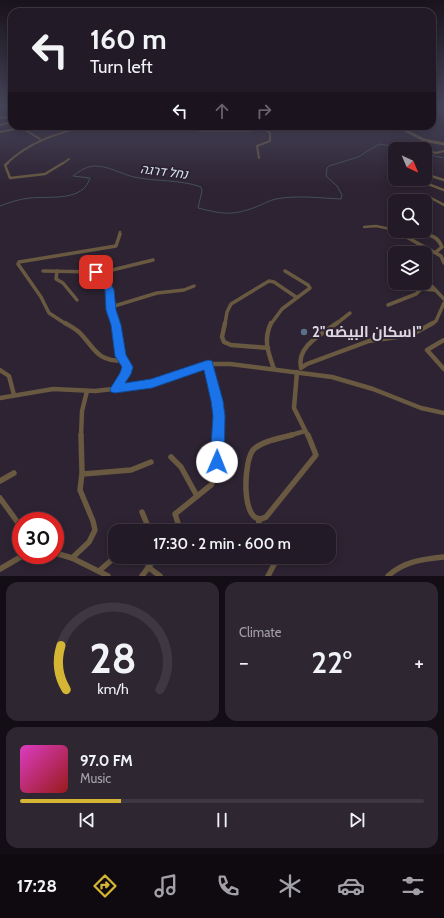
<!DOCTYPE html>
<meta charset="utf-8">
<style>
:root{--surface:#221a26;--page:#2e2732;--text:#f1f3f6;--muted:#a2a1a7;--line:#3f3843;--accent:#d5b534}
body{margin:0;font-family:Cabin,Cairo,Heebo,sans-serif;background:var(--page);color:var(--text);height:100vh;display:flex;flex-direction:column;font-size:15px;white-space:nowrap}
*{box-sizing:border-box;margin:0}
p{font-size:13px;color:var(--muted)}
.icon{flex:none;width:22px;height:22px;fill:none;stroke:currentColor;stroke-width:2;stroke-linecap:round;stroke-linejoin:round}
.map{position:relative;height:576px;overflow:hidden}
.drawer{display:flex;flex-direction:column;gap:6px;padding:6px;background:#130e15;flex:1}
.drawer>*{flex:none}
.guide{position:absolute;left:8px;top:8px;width:428px;height:122px;border-radius:12px;box-shadow:0 2px 10px #0003,0 0 0 1px var(--line);background:#221a26;color:var(--text);overflow:hidden}
.needle{width:26px;rotate:136deg}
.tools{position:absolute;left:388px;top:142px;display:grid;gap:8px}
.tools a{display:grid;place-items:center;width:44px;height:44px;border-radius:8px;background:var(--surface);box-shadow:0 2px 10px #0003,0 0 0 1px var(--line);font-size:20px}
.speed{position:absolute;left:12px;top:512px;display:flex;gap:8px;font-size:20px;font-weight:700;text-align:center}
.speed>*{display:grid;place-content:center;width:52px;height:52px;border-radius:50%;background:var(--surface);box-shadow:0 2px 10px #0003,0 0 0 1px var(--line);line-height:1}
.speed .limit{border:6px solid #d22;background:#fff;color:#111}
.pin{position:absolute;display:grid;place-items:center;width:34px;height:34px;color:#fff;margin:-17px;border-radius:8px;box-shadow:0 2px 6px #0006}
.me{position:absolute;width:44px;margin:-22px;rotate:1deg;stroke-linejoin:round;filter:drop-shadow(0 0 3px #0008)}
.turn{display:flex;align-items:center;gap:14px;height:84px;padding:0 16px;font-size:18px}
.turn .icon{width:52px;height:52px;stroke-width:2.5}
.turn b{display:block;font-size:28px;line-height:34px}
.lanes{display:flex;align-items:center;height:38px;padding:0 16px;background:#0003;justify-content:center;gap:20px;direction:ltr}
.lanes .off{opacity:.35}
.big{font-size:30px;font-weight:600;line-height:1.1}
.drawer .widget{flex:1;display:flex;flex-direction:column;justify-content:center;gap:6px;min-width:0;padding:0 14px;border-radius:12px;background:var(--page)}
.drawer .dial{align-items:center;gap:0}
.dial svg{height:104px;overflow:visible;fill:none;stroke:var(--line);stroke-width:7;stroke-linecap:round;text-anchor:middle}
.dial text{fill:var(--text);stroke:none}
.song{display:flex;align-items:center;gap:12px}
.cover{width:48px;height:48px;border-radius:6px;background:linear-gradient(135deg,hsl(310 70% 55%),hsl(0 70% 35%))}
.played{height:4px;border-radius:2px;background:linear-gradient(90deg,var(--accent) 25%,var(--line) 25%)}
.keys{display:flex;justify-content:space-around;direction:ltr}
.heat{display:flex;justify-content:space-between;align-items:center;font-size:22px;direction:ltr}
.drawer .tiles{flex:1;display:grid;gap:6px;grid-template-columns:1fr 1fr}
.widget:last-child{grid-column:span 2}
.trip{position:absolute;left:108px;top:524px;width:228px;height:40px;border-radius:12px;background:var(--surface);box-shadow:0 2px 10px #0003,0 0 0 1px var(--line);font-weight:600;line-height:40px;text-align:center}
.tabs{display:flex;height:64px;justify-content:space-around;align-items:center;background:#0e0a0f;color:var(--muted)}
.tabs .icon{width:28px;height:28px}
.tabs .active{color:var(--accent)}
.tabs b{font-size:18px;color:var(--text)}
.map>svg:first-child{display:block}
.lines{fill:none;stroke-linecap:round;stroke-linejoin:round}
.stream{stroke:#444f5b;stroke-width:1}
.minor-far4{stroke:#685940;stroke-width:2}
.minor-far3{stroke:#685940;stroke-width:2.5}
.minor-far2{stroke:#685940;stroke-width:3.5}
.minor-far1{stroke:#685940;stroke-width:4.5}
.minor{stroke:#685940;stroke-width:5.5}
.tertiary{stroke:#685940;stroke-width:3}
.route{fill:#1a73e8;stroke:#114b97}
.service-dot{fill:#5c6f8a;stroke:#2d2332;stroke-width:1.5}
.labels{text-anchor:middle;dominant-baseline:central;stroke-width:4;stroke-linejoin:round;paint-order:stroke}
.far-water-label{font-size:13px;font-style:italic;fill:#d6e7f3;stroke:#2d2332}
.poi-label{font-size:15px;font-weight:bold;fill:#ded8e2;stroke:#2d2332;text-anchor:start}
</style>
<div class="map">
<svg width="444" height="576" viewBox="0 0 444 576">
<rect width="100%" height="100%" fill="#2d2332"/>
<g class="lines">
<g class="stream">
<polyline points="425,154 444,158"/>
<path d="M 0,206 C 10,202 20,199 30,198 C 50,196 83,202 90,178 L 73,176 C 79,171 87,166 95,166 C 109,166 121,174 134,177 C 156,182 179,179 201,187 L 202,191 L 198,208 C 222,214 232,216 256,207 C 262,205 269,200 276,199 C 297,195 320,198 341,199 L 342,195 L 337,186 L 326,176 L 327,168 L 329,166 L 358,157 L 379,144 L 410,149"/>
</g>
<g class="minor-far4">
<polyline points="7,107 12,110"/>
<polyline points="0,118 12,116"/>
<polyline points="0,125 12,122"/>
<polyline points="19,126 40,139"/>
<polyline points="220,126 224,129"/>
<polyline points="406,126 422,128 427,126"/>
<polyline points="24,129 40,126"/>
<polyline points="0,132 21,128"/>
<polyline points="426,150 436,153 444,151"/>
<polyline points="259,158 257,146 270,141 270,133 264,128"/>
<path d="M 6,164 C 29,142 57,133 87,126"/>
<polyline points="62,164 69,159"/>
</g>
<g class="minor-far3">
<polyline points="8,163 5,165 10,178 45,174 63,163"/>
<polyline points="425,174 444,180"/>
<polyline points="415,179 444,190"/>
<polyline points="421,201 431,198 444,205"/>
<polyline points="364,227 376,226 395,230"/>
<polyline points="398,231 403,235"/>
<polyline points="418,233 430,235"/>
<polyline points="119,235 120,232"/>
</g>
<g class="minor-far2">
<polyline points="401,234 441,256 444,263"/>
<path d="M 426,234 C 434,236 439,239 442,247 L 436,252"/>
<path d="M 43,271 L 96,272 C 110,280 109,294 111,308 C 112,314 114,319 116,324"/>
<polyline points="57,271 56,279 63,283 77,300"/>
<polyline points="100,273 153,260"/>
<polyline points="426,280 444,299"/>
<polyline points="388,305 416,294 421,289 434,290"/>
<polyline points="111,307 157,293 184,290 194,286"/>
<polyline points="66,324 49,313 41,297 18,264 19,262 116,246 120,234"/>
<polyline points="225,324 227,312 231,304 269,281 274,282 296,297"/>
<polyline points="271,324 282,309 310,288 308,285 285,271"/>
<polyline points="336,324 350,313"/>
<polyline points="431,324 436,321 444,303"/>
</g>
<g class="minor-far1">
<path d="M 65,323 C 70,326 76,329 80,333 C 96,350 97,361 123,361"/>
<polyline points="225,323 222,337 224,342 231,345 268,348"/>
<path d="M 271,323 C 263,340 268,352 274,369"/>
<path d="M 337,323 C 322,334 296,346 301,368 L 307,364 L 369,341 L 411,335 L 433,323"/>
<polyline points="444,340 427,350 444,369"/>
<path d="M 208,364 C 214,388 219,411 218,436"/>
<polyline points="0,370 9,376 14,395"/>
<polyline points="297,372 294,408 308,436"/>
<polyline points="115,389 125,374 127,367 121,359 115,323"/>
<polyline points="0,398 53,389 95,391 140,386 163,380 208,364 230,364 332,377 373,389 421,408 444,413"/>
<polyline points="81,436 82,411 87,391"/>
<polyline points="288,436 305,431"/>
</g>
<g class="minor">
<path d="M 292,435 C 280,438 263,441 254,449 C 243,458 240,531 266,517 L 316,455 L 308,435"/>
<polyline points="171,457 181,467 197,496"/>
<polyline points="83,474 131,470 151,462"/>
<polyline points="0,481 14,473"/>
<polyline points="0,498 21,527"/>
<polyline points="142,512 147,524 144,531"/>
<polyline points="178,531 179,526 175,514 211,485 217,475 218,435"/>
<polyline points="258,531 259,520"/>
<polyline points="55,553 72,558 108,576"/>
<polyline points="72,558 89,542 95,530 93,521 80,490 82,473 81,435"/>
<polyline points="148,567 160,576"/>
<polyline points="0,569 24,555"/>
<polyline points="99,571 115,557"/>
<polyline points="142,576 156,557"/>
<polyline points="268,576 278,557"/>
<path d="M 388,576 C 404,561 424,559 444,557"/>
</g>
<g class="tertiary">
<polyline points="175,126 200,130 252,130 268,126"/>
<polyline points="317,126 343,129 372,126"/>
<polyline points="397,126 424,140 444,144"/>
</g>
</g>
<linearGradient id="sky" x2="0" y2="1"><stop stop-color="#19131c"/><stop offset="0.57" stop-color="#46455a"/><stop offset="1" stop-color="#46455a" stop-opacity="0"/></linearGradient>
<rect width="444" height="187" fill="url(#sky)"/>
<polygon class="route" points="96,269 106,274 114,290 116,310 121,325 126,355 133,367 131,374 125,383 151,379 208,360 212,361 223,401 225,416 224,462 222,466 217,468 212,466 210,462 213,416 211,401 204,370 152,388 115,393 111,392 110,389 120,373 122,367 115,356 111,325 106,310 105,290 99,278 92,272"/>
<circle class="service-dot" cx="304" cy="332" r="4"/>
<g class="labels">
<g class="far-water-label">
<text transform="translate(164 171) rotate(7)">נחל דרגה</text>
</g>
<g class="poi-label">
<text x="312" y="332">اسكان البيضه"2"</text>
</g>
</g>
</svg>
<div class="tools">
<a><svg class="needle" viewBox="-14 -14 28 28"><path d="M0-13l5 13h-10z" fill="#e53935"/><path d="M0 13l5-13h-10z" fill="#a2a1a7"/></svg></a>
<a><svg class="icon" aria-label="search" viewBox="0 0 24 24"><circle cx="10" cy="10" r="6"/><path d="M15 15l6 6"/></svg></a>
<a><svg class="icon" aria-label="layers" viewBox="0 0 24 24"><path d="M12 4l9 5-9 5-9-5zM3 14l9 5 9-5"/></svg></a>
</div>
<div class="speed"><div class="limit">30</div></div>
<div class="pin" style="left:96px;top:272px;background:#d93025"><svg class="icon" aria-label="arrive" viewBox="0 0 24 24"><path d="M6 21V4h12l-3 4 3 4H6"/></svg></div>
<svg class="me" style="left:217px;top:462px" viewBox="-20 -20 40 40"><circle r="19" fill="#fff"/><path d="M0-13L10 11 0 6-10 11z" fill="#1a73e8"/></svg>
<div class="trip">17:30 · 2 min · 600 m</div>
<div class="guide">
<div class="turn"><svg class="icon" aria-label="left" viewBox="0 0 24 24"><path d="M17 20v-9H6M10 6l-5 5 5 5"/></svg><div><b>160 m</b>Turn left</div></div>
<div class="lanes"><svg class="icon" aria-label="left" viewBox="0 0 24 24"><path d="M17 20v-9H6M10 6l-5 5 5 5"/></svg><svg class="icon off" aria-label="ahead" viewBox="0 0 24 24"><path d="M12 20V5M6 11l6-6 6 6"/></svg><svg class="icon off" aria-label="right" viewBox="0 0 24 24"><path d="M7 20v-9h11M14 6l5 5-5 5"/></svg></div>
</div>
</div>
<section class="drawer">
<div class="tiles">
<div class="widget dial"><svg viewBox="0 0 100 80">
<path d="M14 69A42 42 0 1 1 86 69"/>
<path d="M14 69A42 42 0 0 1 10 35" stroke="#d5b534"/>
<text x="50" y="56" font-size="32" font-weight="700">28</text>
<text x="50" y="72" font-size="11">km/h</text>
</svg></div>
<div class="widget"><p>Climate</p>
<div class="heat"><a>−</a><b class="big">22°</b><a>+</a></div>
</div>
<div class="widget">
<div class="song"><i class="cover"></i><div><b>97.0 FM</b><p>Music</p></div></div>
<div class="played"></div>
<div class="keys"><svg class="icon" aria-label="previous" viewBox="0 0 24 24"><path d="M18 5L8 12l10 7zM5 5v14"/></svg><svg class="icon" aria-label="pause" viewBox="0 0 24 24"><path d="M8 5v14M16 5v14"/></svg><svg class="icon" aria-label="next" viewBox="0 0 24 24"><path d="M6 5l10 7-10 7zM19 5v14"/></svg></div>
</div>
</div>
</section>
<nav class="tabs">
<b>17:28</b>
<svg class="icon active" aria-label="directions" viewBox="0 0 24 24"><path d="M12 3l9 9-9 9-9-9zM9 14v-3h6M13 9l2 2-2 2"/></svg>
<svg class="icon" aria-label="music" viewBox="0 0 24 24"><path d="M9 18V5l10-2v13"/><circle cx="6" cy="18" r="3"/><circle cx="16" cy="16" r="3"/></svg>
<svg class="icon" aria-label="phone" viewBox="0 0 24 24"><path d="M5 4h4l2 5-3 2q2 4 5 5l2-3 5 2v4C11 20 4 13 5 4z"/></svg>
<svg class="icon" aria-label="climate" viewBox="0 0 24 24"><path d="M12 3v18M4 7l16 10M4 17L20 7"/></svg>
<svg class="icon" aria-label="car" viewBox="0 0 24 24"><path d="M5 17H2v-5l4-1 3-4h7l3 4 3 1v5h-3M9 17h6M6 11h13"/><circle cx="7" cy="17" r="2"/><circle cx="17" cy="17" r="2"/></svg>
<svg class="icon" aria-label="filters" viewBox="0 0 24 24"><path d="M4 7h16M4 17h16"/><circle cx="9" cy="7" r="2"/><circle cx="15" cy="17" r="2"/></svg>
</nav>
